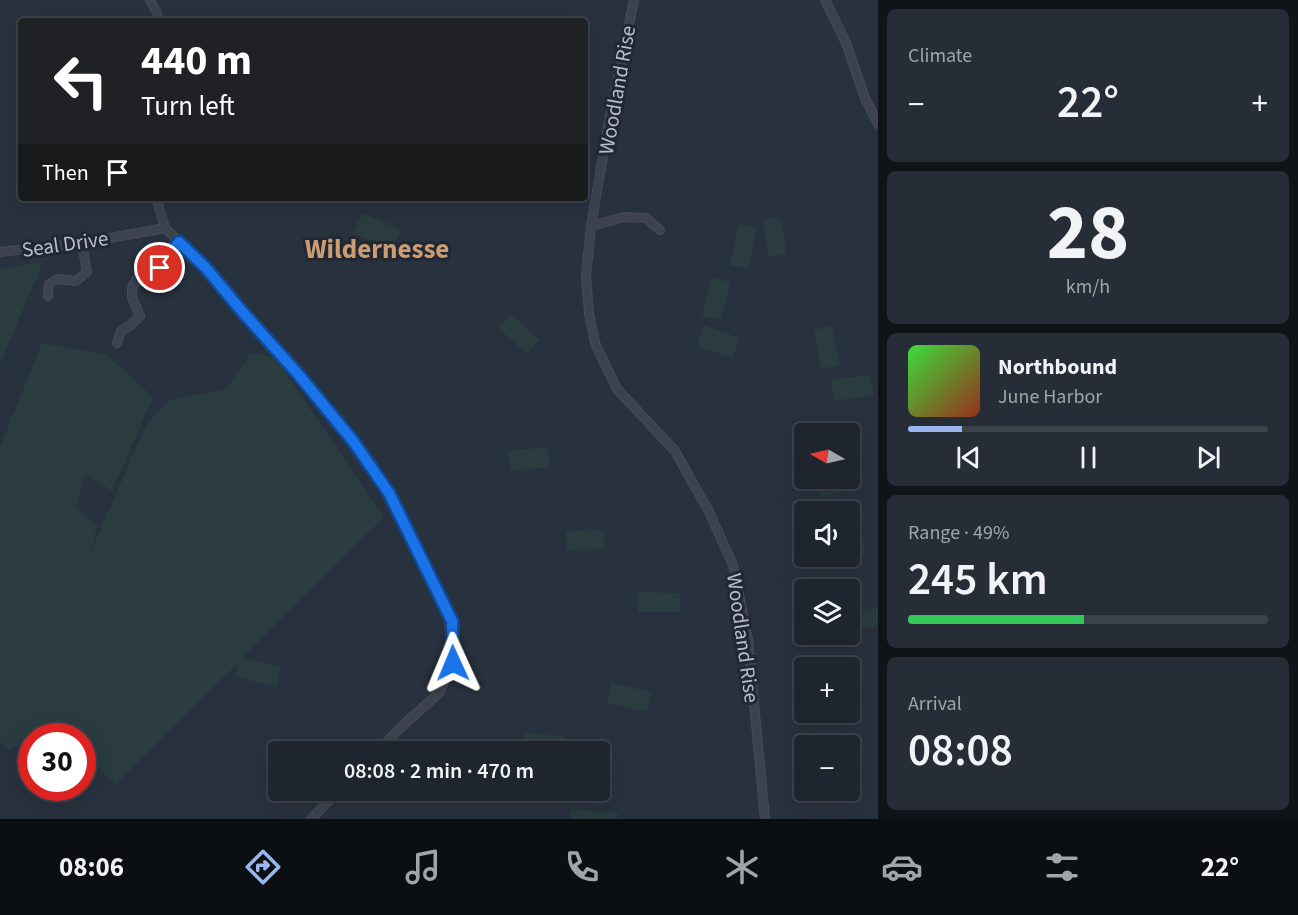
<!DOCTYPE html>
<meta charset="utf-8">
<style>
:root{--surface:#1e252e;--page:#262d36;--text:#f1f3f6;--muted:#a1a5aa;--line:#3c424a;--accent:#99b7ee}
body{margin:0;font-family:"Source Sans 3",sans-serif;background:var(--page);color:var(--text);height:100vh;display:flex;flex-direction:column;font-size:22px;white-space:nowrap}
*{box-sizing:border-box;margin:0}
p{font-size:20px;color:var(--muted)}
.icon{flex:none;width:33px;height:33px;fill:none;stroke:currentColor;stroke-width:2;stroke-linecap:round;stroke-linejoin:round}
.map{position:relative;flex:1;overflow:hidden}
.drawer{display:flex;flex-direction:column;gap:9px;padding:9px;background:#101419;width:420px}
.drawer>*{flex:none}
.banner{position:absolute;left:18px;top:18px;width:570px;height:183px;border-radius:6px;box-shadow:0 6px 24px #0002,0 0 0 2px var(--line);background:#202124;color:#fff;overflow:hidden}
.needle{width:39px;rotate:279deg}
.controls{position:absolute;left:794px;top:423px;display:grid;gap:12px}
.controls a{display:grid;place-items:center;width:66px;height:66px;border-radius:6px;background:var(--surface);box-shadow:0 6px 24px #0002,0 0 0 2px var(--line);font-size:30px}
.speed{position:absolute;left:18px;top:723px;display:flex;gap:12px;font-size:30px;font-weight:700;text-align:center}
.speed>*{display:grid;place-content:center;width:78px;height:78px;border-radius:50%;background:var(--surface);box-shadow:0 6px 24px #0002,0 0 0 2px var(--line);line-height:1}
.speed .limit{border:9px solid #d22;background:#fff;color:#111}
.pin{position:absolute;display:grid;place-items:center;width:51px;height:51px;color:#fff;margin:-26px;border:3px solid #fff;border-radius:50%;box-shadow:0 2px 6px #0007}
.me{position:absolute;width:66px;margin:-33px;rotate:359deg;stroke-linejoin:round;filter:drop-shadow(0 0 4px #0008)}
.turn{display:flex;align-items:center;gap:21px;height:126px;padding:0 24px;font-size:27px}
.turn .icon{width:78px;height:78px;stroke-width:2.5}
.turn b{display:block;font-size:42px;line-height:51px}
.then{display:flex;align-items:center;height:57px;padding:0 24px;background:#0003;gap:12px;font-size:22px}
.big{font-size:45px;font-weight:600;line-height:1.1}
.drawer .card{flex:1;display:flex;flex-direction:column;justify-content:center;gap:9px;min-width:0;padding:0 21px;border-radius:9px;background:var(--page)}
.drawer .dial{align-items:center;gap:0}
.dial b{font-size:78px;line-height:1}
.song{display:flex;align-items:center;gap:18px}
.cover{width:72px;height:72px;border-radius:9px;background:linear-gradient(135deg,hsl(120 70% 55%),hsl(10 70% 35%))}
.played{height:6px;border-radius:3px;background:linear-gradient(90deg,var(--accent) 15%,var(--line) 15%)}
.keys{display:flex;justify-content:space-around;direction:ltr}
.heat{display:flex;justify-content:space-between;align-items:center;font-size:33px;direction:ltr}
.charge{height:9px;border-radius:4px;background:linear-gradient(90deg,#34c759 49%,var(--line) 0)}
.trip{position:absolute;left:268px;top:741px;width:342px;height:60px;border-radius:6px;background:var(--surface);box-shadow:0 6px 24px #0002,0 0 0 2px var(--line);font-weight:600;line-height:60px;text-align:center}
.tab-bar{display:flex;height:96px;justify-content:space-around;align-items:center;background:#0c0f12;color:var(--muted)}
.tab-bar .icon{width:42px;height:42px}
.tab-bar .active{color:var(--accent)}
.tab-bar b{font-size:27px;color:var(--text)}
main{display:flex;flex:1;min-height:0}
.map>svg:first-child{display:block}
.green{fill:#2a3c3f}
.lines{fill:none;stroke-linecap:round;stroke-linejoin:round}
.minor-casing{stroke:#464c57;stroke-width:10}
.minor{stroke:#3c434e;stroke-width:8}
.route-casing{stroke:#114b97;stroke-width:15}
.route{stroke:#1a73e8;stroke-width:10}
.labels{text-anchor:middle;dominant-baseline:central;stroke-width:6;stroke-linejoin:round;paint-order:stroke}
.street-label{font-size:21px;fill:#b9bec9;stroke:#212833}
.district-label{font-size:27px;font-weight:bold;fill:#cb9b72;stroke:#212833}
</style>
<main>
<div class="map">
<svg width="878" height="819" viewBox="0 0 878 819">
<rect width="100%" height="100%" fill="#28313e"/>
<g class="green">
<polygon points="362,213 401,229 393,249 354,234"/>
<polygon points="780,217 787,254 769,257 762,220"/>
<polygon points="739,224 757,228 748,269 730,265"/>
<polygon points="43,262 0,364 0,269"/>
<polygon points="711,277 730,282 721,320 702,316"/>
<polygon points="511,314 540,340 527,354 498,328"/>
<polygon points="704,325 740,338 732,358 697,346"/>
<polygon points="832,326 840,365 821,369 814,330"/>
<polygon points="42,343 106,354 153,397 112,491 85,473 76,508 97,526 90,554 146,425 169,400 226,389 251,353 275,357 384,517 243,657 281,667 276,687 236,677 239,662 115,785 83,753 82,736 65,736 56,728 38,736 32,736 31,739 7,751 0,741 0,447"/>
<polygon points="870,375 874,395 834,401 831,380"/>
<polygon points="547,447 550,467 510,471 508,451"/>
<polygon points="854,465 862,484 822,497 816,479 849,478 849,467"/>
<polygon points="604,530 605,549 567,550 566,531"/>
<polygon points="862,534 866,554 826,560 826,557 849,556 849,536"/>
<polygon points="638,592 680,593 680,612 638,612"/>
<polygon points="878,607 878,627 849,631 849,612"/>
<polygon points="611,683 652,692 647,712 607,703"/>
<polygon points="524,732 565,737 563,751 522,751"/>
<polygon points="571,809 618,813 617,819 570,819"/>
</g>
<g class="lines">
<g class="minor-casing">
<g id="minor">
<polyline points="150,0 157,13 158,21"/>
<polyline points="634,0 609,121 591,226 586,276 589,313 595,343 617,389 675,451 709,512 733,565 748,640 765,819"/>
<polyline points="825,0 846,43 865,98 878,124"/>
<polyline points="156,198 165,228 206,268 240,309 298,374 353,441 389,493 452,621 453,663 439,693 399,729 377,752"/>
<polyline points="591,226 624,217 646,218 660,230"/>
<polyline points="0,252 82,243 165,228"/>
<polyline points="48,296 49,284 58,279 76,281 87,272 82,243"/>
<polyline points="117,343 121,331 131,325 140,316 132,297 132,288 138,277 160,268 179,242"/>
<polyline points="311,819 339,790"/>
</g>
</g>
<use href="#minor" class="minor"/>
</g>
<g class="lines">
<g class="route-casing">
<polyline id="route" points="160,268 179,242 206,268 240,309 298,374 353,441 389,493 452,621 453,663"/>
</g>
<use href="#route" class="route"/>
</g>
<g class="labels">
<g class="street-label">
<text transform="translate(617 90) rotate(-80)">Woodland Rise</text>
<text transform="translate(65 244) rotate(-8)">Seal Drive</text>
<text transform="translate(743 638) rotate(82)">Woodland Rise</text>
</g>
<g class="district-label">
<text x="377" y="249">Wildernesse</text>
</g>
</g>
</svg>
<div class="controls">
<a><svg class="needle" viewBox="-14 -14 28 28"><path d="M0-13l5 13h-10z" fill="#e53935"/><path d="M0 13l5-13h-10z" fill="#a1a5aa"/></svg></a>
<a><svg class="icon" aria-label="sound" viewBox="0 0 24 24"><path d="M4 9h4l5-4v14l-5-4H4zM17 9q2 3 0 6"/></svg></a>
<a><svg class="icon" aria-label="layers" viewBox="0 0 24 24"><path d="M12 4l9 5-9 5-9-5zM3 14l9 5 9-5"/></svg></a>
<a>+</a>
<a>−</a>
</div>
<div class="speed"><div class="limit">30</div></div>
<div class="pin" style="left:160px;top:268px;background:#d93025"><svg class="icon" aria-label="arrive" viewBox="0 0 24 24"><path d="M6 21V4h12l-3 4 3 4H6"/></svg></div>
<svg class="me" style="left:453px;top:663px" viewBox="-20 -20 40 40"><path d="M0-17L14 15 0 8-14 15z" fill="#1a73e8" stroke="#fff" stroke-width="4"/></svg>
<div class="trip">08:08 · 2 min · 470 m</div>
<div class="banner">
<div class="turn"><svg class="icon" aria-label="left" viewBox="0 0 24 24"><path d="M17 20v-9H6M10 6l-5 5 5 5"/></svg><div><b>440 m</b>Turn left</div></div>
<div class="then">Then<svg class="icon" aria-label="arrive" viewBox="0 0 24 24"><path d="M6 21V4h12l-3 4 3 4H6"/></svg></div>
</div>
</div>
<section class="drawer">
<div class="card"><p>Climate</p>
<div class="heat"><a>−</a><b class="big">22°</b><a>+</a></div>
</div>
<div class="card dial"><b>28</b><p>km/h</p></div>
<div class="card">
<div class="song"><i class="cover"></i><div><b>Northbound</b><p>June Harbor</p></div></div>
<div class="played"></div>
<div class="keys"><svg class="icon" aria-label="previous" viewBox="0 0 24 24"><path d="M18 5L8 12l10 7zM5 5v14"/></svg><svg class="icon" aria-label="pause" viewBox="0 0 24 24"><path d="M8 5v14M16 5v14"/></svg><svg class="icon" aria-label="next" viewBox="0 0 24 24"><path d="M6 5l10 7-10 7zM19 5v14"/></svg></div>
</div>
<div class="card"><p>Range · 49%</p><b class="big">245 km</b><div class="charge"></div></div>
<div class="card"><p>Arrival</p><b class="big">08:08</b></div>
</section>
</main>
<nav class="tab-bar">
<b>08:06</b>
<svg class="icon active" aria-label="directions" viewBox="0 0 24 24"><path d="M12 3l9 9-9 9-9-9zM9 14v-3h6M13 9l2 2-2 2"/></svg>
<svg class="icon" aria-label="music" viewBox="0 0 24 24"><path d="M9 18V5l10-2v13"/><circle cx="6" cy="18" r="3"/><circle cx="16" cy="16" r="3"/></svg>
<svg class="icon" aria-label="phone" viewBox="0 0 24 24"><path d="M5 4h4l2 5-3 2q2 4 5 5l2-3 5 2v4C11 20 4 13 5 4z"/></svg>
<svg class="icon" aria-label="climate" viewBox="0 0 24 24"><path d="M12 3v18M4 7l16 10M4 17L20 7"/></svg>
<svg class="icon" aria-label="car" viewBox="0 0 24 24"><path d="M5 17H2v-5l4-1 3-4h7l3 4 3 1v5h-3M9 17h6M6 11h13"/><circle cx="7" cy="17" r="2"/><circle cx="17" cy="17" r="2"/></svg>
<svg class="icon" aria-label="filters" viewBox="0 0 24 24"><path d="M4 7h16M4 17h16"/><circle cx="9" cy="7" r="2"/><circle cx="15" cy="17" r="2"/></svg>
<b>22°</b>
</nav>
